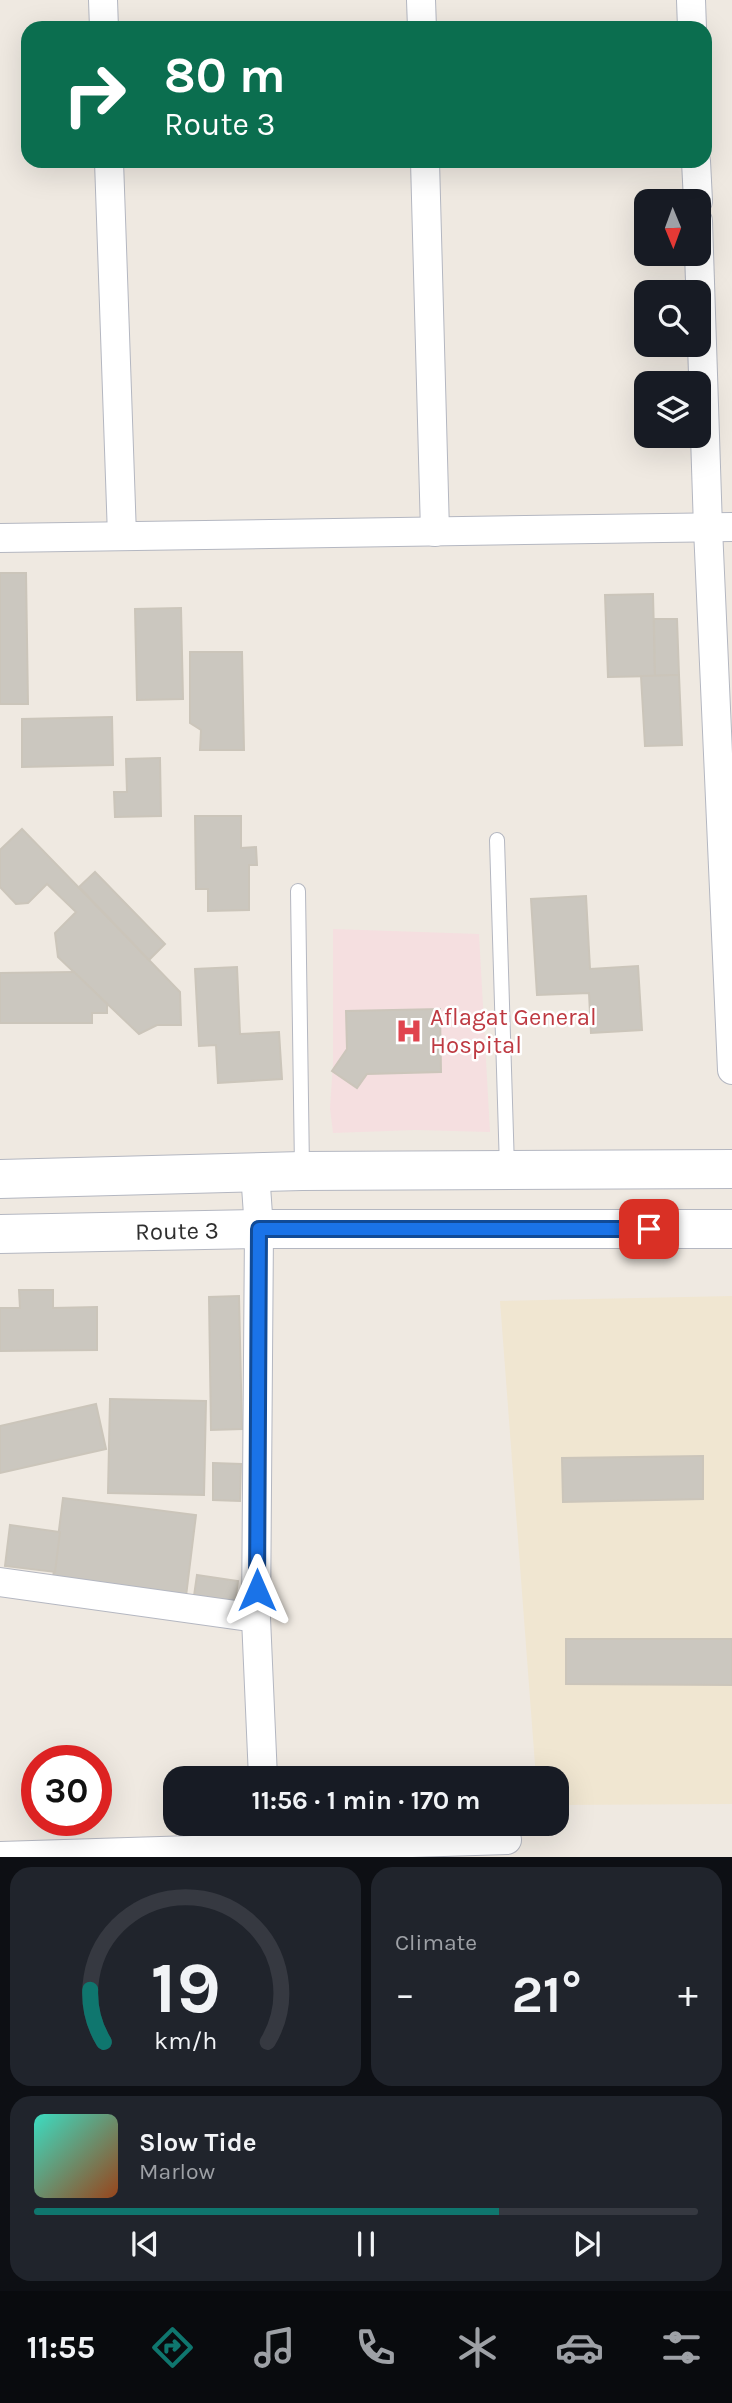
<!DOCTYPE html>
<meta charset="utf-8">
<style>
:root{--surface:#171b24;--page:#20242c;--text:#f1f3f6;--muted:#9ea1a6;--line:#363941;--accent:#0f766e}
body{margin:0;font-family:Karla,sans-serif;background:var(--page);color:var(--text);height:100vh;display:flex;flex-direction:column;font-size:26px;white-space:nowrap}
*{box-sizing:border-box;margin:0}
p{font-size:23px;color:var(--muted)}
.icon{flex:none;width:38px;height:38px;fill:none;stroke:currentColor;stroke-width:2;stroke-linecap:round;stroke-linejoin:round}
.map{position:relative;height:1857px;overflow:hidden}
.sheet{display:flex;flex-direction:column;gap:10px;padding:10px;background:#0d0f14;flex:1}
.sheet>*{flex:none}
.guide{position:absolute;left:21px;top:21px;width:691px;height:147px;border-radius:21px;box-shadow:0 7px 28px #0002;background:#0b6e4f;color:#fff;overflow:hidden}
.needle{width:46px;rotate:179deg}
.buttons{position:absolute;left:634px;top:189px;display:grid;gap:14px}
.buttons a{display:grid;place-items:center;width:77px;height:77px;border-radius:14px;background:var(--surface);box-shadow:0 7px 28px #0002;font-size:35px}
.speed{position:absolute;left:21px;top:1745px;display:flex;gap:14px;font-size:35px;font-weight:700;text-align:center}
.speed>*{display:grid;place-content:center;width:91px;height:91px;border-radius:50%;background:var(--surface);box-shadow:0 7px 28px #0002;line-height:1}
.speed .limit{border:10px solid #d22;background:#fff;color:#111}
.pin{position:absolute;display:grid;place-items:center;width:60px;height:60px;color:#fff;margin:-30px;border-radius:14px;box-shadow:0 4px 10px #0006}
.me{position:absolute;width:77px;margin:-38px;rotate:0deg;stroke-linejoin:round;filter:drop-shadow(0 0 5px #0008)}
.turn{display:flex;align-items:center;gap:24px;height:147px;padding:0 28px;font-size:32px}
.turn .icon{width:91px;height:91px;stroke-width:2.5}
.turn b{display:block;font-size:49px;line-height:60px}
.big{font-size:52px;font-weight:700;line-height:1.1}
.sheet .card{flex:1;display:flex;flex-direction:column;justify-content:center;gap:10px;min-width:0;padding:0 24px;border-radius:21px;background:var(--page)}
.sheet .dial{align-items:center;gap:0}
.dial svg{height:182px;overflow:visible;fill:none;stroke:var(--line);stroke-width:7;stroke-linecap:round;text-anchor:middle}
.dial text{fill:var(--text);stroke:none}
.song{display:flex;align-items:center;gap:21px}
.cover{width:84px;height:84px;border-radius:10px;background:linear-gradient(135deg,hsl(170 70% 55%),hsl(20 70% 35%))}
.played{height:7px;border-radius:4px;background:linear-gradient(90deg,var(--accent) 70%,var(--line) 70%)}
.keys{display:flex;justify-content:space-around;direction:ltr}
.heat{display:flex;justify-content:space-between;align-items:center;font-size:38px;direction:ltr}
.sheet .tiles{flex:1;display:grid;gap:10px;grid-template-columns:1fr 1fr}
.card:last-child{grid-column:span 2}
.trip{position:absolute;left:163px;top:1766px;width:406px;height:70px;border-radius:21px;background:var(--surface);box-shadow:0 7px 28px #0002;font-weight:700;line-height:70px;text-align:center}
.tab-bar{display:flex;height:112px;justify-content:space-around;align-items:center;background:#090b0e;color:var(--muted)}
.tab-bar .icon{width:49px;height:49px}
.tab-bar .active{color:var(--accent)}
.tab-bar b{font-size:32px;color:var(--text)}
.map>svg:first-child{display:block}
.education{fill:#f0e6d1}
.medical{fill:#f5dfe0}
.building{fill:#cbc7bf;stroke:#cbc5ba;stroke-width:2}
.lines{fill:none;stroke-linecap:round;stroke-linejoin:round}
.lane-casing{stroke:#b4b7c1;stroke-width:16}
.street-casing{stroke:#b4b7c1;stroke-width:30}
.secondary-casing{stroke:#b4b7c1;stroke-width:40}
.lane{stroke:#fff;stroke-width:14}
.street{stroke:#fff;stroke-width:28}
.secondary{stroke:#fff;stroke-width:38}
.route-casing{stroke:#114b97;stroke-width:18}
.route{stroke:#1a73e8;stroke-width:12}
.labels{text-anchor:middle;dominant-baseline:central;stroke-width:5;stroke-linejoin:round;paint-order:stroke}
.health-label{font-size:24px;fill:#be3a42;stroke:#fff;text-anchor:start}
.street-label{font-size:24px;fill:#2e2e2e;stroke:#fff}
</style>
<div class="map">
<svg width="732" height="1857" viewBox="0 0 732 1857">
<rect width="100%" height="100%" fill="#efe9e1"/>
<polygon class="education" points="732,1296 732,1804 557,1805 556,1778 536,1778 500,1301"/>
<polygon class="medical" points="333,929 479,934 490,1132 415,1130 333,1133 330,1108 333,1064"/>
<g class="building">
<polygon points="0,573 26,573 28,704 0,704"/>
<polygon points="653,594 655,676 608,677 605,595"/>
<polygon points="181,608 183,699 137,700 135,609"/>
<polygon points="654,619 677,619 679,675 655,676"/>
<polygon points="190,652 242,652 244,750 200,750 201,730 190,723"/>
<polygon points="679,675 682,745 645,746 641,676"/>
<polygon points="112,717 113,765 22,767 22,719"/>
<polygon points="160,758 161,816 115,817 114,792 127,792 126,759"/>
<polygon points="195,816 241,816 241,848 256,847 257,865 249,865 249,910 208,911 208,889 196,889"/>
<polygon points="22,829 180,992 181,1025 157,1025 139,1034 58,957 55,933 76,912 47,884 28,903 16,904 0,887 0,850"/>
<polygon points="95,872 165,944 149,960 79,887"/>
<polygon points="586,896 590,969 638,966 642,1030 591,1033 589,993 537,995 531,899"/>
<polygon points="237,967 240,1034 279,1032 282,1079 218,1083 216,1045 199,1046 195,969"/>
<polygon points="74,972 107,1004 107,1013 92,1013 92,1023 0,1023 0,973"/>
<polygon points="440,1009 441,1072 367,1074 357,1088 332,1071 347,1049 346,1011"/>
<polygon points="19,1290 53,1290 53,1308 97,1307 97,1350 0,1351 0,1308 20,1308"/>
<polygon points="239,1296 242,1429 211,1430 209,1297"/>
<polygon points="110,1399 206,1401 204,1495 108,1493"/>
<polygon points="96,1404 106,1449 0,1473 0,1426"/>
<polygon points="703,1456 703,1499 563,1502 562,1458"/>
<polygon points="213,1463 241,1464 240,1501 213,1500"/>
<polygon points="63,1498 196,1515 186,1596 53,1578"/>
<polygon points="10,1525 60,1532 55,1572 5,1566"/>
<polygon points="197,1575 238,1581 235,1603 194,1596"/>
<polygon points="566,1639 732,1639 732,1685 566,1684"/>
</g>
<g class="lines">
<g class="lane-casing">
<g id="lane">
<polyline points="497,840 507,1168"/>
<polyline points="298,891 302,1169"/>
</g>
</g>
<g class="street-casing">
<g id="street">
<polyline points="103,0 104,28"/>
<polyline points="421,0 422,28"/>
<polyline points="691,0 692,28"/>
<polyline points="109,161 122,536"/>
<polyline points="425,161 435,532"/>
<polyline points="696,161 698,201"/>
<polyline points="698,221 708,528 732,1070"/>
<polyline points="0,538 732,527"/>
<polyline points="255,1172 259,1229 256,1618 263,1778"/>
<polyline points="0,1582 256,1618"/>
<polyline points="0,1856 507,1840"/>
</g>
</g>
<g class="secondary-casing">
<g id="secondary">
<polyline points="0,1179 302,1171 732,1169"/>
<polyline points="0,1234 259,1229 732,1229"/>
</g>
</g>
<use href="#lane" class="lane"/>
<use href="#street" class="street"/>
<use href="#secondary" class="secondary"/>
</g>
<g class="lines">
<g class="route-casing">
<polyline id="route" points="257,1590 259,1229 649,1229"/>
</g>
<use href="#route" class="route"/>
</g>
<defs>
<g id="hospital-bare" transform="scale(2.1)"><path d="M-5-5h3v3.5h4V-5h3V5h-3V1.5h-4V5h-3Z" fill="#e0444e" stroke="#fff" stroke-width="2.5" paint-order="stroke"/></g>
</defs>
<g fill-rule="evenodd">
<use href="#hospital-bare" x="409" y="1031"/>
</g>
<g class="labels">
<g class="health-label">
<text x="430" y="1017">Aflagat General<tspan x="430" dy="28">Hospital</tspan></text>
</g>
<g class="street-label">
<text transform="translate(177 1231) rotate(-1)">Route 3</text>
</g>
</g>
</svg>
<div class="buttons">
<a><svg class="needle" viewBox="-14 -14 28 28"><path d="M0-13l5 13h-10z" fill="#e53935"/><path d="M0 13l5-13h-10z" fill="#9ea1a6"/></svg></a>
<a><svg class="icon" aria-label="search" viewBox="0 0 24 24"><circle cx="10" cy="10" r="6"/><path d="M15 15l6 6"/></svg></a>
<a><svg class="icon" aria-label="layers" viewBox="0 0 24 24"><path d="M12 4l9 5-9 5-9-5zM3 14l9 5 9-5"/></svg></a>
</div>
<div class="speed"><div class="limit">30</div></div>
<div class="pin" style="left:649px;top:1229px;background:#d93025"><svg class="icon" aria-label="arrive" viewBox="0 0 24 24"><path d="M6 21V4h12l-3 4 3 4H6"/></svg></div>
<svg class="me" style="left:257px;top:1590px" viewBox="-20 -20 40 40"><path d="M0-17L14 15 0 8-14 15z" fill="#1a73e8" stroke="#fff" stroke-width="4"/></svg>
<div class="trip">11:56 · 1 min · 170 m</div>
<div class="guide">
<div class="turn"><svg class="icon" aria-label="right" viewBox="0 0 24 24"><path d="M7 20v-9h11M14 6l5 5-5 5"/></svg><div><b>80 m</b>Route 3</div></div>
</div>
</div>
<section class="sheet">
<div class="tiles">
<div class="card dial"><svg viewBox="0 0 100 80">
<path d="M14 69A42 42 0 1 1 86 69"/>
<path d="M14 69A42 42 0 0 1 8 46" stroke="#0f766e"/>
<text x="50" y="56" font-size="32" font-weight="700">19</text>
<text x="50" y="72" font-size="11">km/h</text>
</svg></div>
<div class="card"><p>Climate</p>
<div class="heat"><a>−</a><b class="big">21°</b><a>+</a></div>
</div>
<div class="card">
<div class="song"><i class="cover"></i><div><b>Slow Tide</b><p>Marlow</p></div></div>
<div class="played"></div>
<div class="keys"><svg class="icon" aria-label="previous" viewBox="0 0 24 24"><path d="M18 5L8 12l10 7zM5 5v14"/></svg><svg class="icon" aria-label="pause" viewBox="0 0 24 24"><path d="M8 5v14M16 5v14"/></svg><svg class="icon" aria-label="next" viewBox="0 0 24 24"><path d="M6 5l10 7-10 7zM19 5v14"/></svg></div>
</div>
</div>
</section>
<nav class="tab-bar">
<b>11:55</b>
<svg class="icon active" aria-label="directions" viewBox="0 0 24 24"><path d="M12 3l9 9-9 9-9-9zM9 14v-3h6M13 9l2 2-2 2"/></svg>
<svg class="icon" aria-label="music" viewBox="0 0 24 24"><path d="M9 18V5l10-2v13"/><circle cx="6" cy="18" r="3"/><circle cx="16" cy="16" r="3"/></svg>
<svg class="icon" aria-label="phone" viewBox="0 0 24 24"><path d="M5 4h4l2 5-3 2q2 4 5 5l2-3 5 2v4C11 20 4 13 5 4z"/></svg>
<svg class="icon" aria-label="climate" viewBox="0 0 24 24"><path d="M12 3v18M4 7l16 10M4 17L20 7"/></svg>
<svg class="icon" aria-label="car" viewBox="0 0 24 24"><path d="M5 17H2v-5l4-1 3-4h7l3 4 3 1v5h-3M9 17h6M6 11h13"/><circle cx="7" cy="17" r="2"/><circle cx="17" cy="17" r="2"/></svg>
<svg class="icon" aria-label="filters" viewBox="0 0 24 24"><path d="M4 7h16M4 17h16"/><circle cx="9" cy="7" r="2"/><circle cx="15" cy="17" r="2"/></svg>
</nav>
